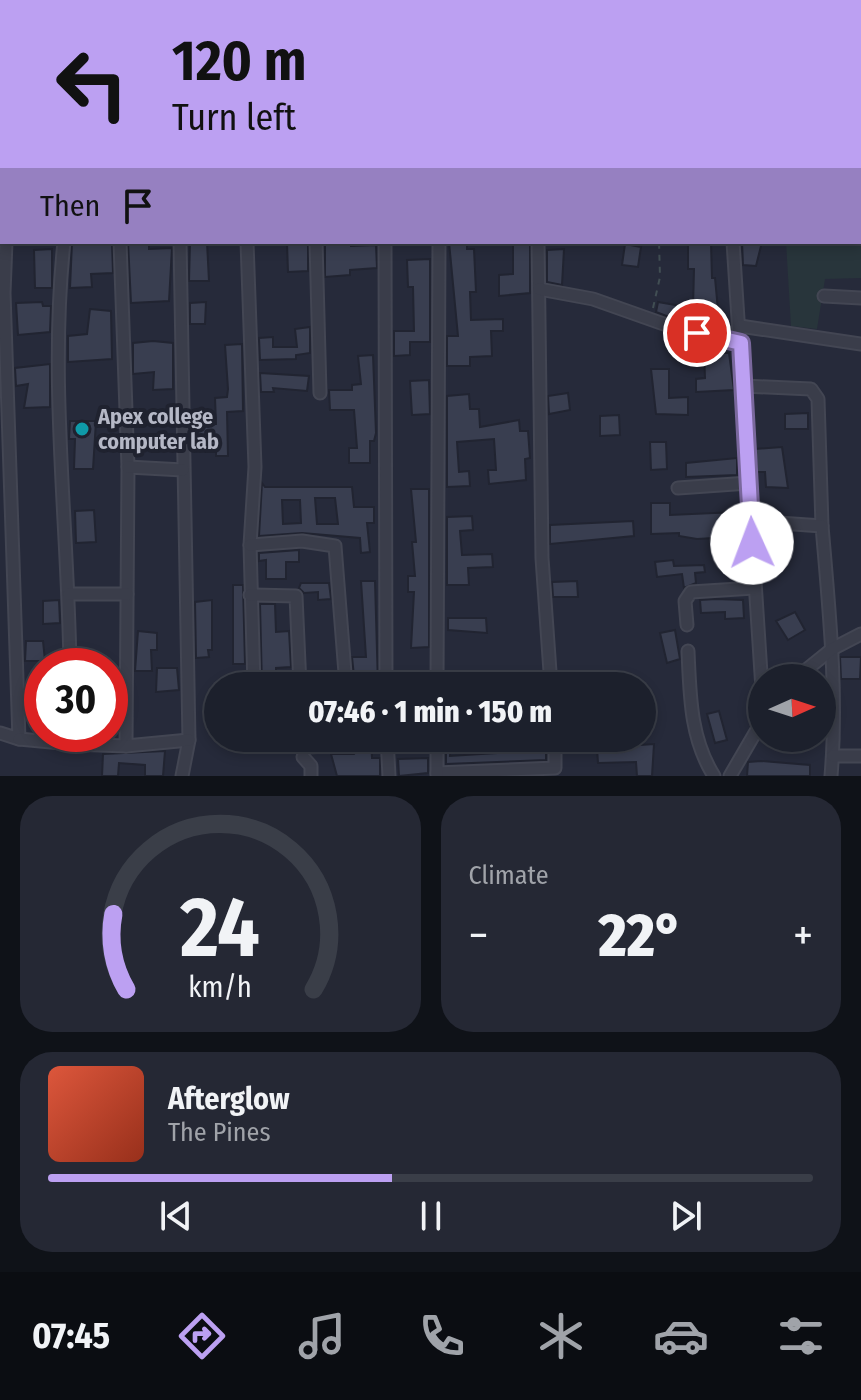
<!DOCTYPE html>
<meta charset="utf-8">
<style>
:root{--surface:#1c202c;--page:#252834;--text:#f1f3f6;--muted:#a0a3a9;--line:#3a3e48;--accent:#bca0f2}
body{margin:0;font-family:"Fira Sans Condensed",sans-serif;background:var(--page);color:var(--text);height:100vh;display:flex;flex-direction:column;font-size:30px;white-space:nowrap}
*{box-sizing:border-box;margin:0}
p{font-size:26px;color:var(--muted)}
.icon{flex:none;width:44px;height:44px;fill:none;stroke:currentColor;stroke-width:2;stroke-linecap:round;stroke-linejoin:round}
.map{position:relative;height:776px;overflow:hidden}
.drawer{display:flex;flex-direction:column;gap:20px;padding:20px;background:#0f1218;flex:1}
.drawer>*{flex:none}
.guide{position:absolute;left:0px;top:0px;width:862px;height:244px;box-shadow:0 4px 12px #0003,0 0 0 2px var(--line);background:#bca0f2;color:#111;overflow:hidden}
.needle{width:52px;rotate:87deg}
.fabs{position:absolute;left:748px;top:664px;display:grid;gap:16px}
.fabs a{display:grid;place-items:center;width:88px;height:88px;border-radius:50%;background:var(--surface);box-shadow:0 4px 12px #0003,0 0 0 2px var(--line);font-size:40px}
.speed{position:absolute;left:24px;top:648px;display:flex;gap:16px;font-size:40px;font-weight:700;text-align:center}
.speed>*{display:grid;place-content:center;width:104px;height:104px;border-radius:50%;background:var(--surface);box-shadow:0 4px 12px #0003,0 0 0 2px var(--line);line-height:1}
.speed .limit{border:12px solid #d22;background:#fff;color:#111}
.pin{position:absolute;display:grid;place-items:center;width:68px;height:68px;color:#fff;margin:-34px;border:4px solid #fff;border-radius:50%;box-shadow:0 2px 8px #0007}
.me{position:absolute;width:88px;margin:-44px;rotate:358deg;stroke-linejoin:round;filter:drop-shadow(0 0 6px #0008)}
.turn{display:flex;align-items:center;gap:28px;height:168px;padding:0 40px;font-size:36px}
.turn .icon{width:104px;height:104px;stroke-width:2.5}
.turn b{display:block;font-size:56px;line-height:68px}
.then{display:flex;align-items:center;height:76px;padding:0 40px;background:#0003;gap:16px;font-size:30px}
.big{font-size:60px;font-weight:800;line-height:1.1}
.drawer .widget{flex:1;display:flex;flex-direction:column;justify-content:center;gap:12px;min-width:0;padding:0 28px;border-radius:32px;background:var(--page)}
.drawer .dial{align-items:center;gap:0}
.dial svg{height:208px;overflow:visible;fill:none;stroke:var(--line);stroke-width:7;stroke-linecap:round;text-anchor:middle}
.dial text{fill:var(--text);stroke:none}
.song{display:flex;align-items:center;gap:24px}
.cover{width:96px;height:96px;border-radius:12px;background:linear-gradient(135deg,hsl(10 70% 55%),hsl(10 70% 35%))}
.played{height:8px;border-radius:4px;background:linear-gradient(90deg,var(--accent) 45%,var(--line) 45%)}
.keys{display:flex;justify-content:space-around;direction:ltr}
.heat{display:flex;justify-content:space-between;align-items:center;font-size:44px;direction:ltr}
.drawer .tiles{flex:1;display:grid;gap:20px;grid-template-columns:1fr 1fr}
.widget:last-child{grid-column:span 2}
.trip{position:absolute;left:204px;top:672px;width:452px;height:80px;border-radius:40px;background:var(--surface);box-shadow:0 4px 12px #0003,0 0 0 2px var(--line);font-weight:800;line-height:80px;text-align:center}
.tabs{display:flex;height:128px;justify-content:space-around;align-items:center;background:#0b0d12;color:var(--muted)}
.tabs .icon{width:56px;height:56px}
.tabs .selected{color:var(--accent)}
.tabs b{font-size:36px;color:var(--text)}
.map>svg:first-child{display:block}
.green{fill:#28353b}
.building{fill:#393e50;stroke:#212431;stroke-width:2;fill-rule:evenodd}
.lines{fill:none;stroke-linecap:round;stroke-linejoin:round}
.minor-casing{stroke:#434653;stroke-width:15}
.path{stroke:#414e53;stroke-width:2;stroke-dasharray:6 6;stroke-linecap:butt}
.minor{stroke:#3a3d4a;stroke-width:11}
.route-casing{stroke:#7a689d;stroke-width:20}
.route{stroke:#bca0f2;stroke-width:14}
.culture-dot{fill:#0f9aa8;stroke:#1f222f;stroke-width:3}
.labels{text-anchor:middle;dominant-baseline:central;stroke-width:8;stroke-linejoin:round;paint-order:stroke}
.poi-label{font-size:22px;font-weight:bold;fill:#b5b8c6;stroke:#1f222f;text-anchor:start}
</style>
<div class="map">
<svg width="861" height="776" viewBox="0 0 861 776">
<rect width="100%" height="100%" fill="#262a3a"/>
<polygon class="green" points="861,120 861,278 825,279 817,329 791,326 786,242 860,242"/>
<g class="building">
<polygon points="72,242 112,242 113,273 91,274 92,287 70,288"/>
<polygon points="128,242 149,242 149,249 172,248 169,301 131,303"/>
<polygon points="190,242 207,242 209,281 189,281"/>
<polygon points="351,242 351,246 376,245 377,268 350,270 350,275 325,277 325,244"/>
<polygon points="449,242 467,242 467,249 474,249 476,292 470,292 471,320 503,319 503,331 491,331 492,356 470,357 470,366 447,366 447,336 458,336"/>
<polygon points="530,242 530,293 499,296 499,275 513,274 513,245"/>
<polygon points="688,242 711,242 712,278 715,278 719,321 677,317 677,320 656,312 658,302 693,308 694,269 688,269"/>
<polygon points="742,242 762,242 756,266 743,265"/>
<polygon points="287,243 308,243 308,271 288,272"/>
<polygon points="625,244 641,247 638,267 622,265"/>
<polygon points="52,249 52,288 35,288 34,250"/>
<polygon points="564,249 562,285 547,282 547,250"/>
<polygon points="430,259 430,342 410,342 410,355 394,356 394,331 414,331 413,287 408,287 407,260"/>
<polygon points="42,302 43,306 51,306 50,332 18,335 16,303"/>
<polygon points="206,302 205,324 190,324 190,303"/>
<polygon points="90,309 111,311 112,359 68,362 68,336 87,334"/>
<polygon points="310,327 310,353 296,355 296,359 260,360 259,338 273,337 273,347 297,347 295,329"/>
<polygon points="153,341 173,343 173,389 153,390 154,372 133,374 133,343"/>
<polygon points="242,344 243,411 227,412 228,456 216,456 216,445 198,446 198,439 192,439 192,424 216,424 215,398 227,397 228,389 225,345"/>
<polygon points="704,353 729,353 734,390 696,392 696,379 705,378"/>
<polygon points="373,355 376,433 374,441 370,441 370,463 349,463 349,448 357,448 354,410 330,410 329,390 352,390 352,385 361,384 358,356"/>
<polygon points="50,364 50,407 24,408 28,384 16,386 15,368"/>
<polygon points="651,369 669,369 669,398 688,397 688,415 656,414"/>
<polygon points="260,373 309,376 307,391 273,388 274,392 261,392"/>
<polygon points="429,380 430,414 412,415 410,381"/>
<polygon points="568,393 570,410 549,414 548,396"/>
<polygon points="469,394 470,409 479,409 480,427 519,420 520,431 528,431 530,458 525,459 526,480 489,484 488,470 496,470 494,439 457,442 459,472 469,471 470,486 447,487 447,396"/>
<polygon points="808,413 808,429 785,429 785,414"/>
<polygon points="619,415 620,435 600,436 600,416"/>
<polygon points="70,421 96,421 93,469 74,469 75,439 69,439"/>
<polygon points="650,442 666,442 667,469 651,470"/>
<polygon points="782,447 788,488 766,487 765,472 757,472 755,449"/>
<polygon points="737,458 737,475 686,477 686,463"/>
<path d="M 262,483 L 265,487 L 352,487 L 354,507 L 374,507 L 374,523 L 367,523 L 370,552 L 361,553 L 360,538 L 302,533 L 259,536 ZM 315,498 L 335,498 L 338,524 L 317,524 ZM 282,500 L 300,500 L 301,523 L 283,524 Z"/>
<polygon points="411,489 429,489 429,647 411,648 414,592 408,592 408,576 415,576 412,542 416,542"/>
<polygon points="651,503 670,503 670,515 737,512 738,531 714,532 714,538 697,539 679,536 679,533 651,534"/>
<polygon points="94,510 96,542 76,543 75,511"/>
<polygon points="472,516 473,530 460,531 462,555 492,554 493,567 468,568 469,585 447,585 447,517"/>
<polygon points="633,521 634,536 550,544 550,525"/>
<polygon points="760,530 782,532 781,553 762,552"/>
<polygon points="299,550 299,562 286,562 286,579 266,579 266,560 259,561 259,553"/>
<polygon points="673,560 674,566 704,565 705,572 695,573 696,583 684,588 682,574 657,577 655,562"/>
<polygon points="361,581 375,581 378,686 372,686 372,676 354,676 352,657 366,657"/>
<polygon points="577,581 578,597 553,597 552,582"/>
<polygon points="301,583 329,583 331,599 318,600 318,592 304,593 299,588"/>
<polygon points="233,585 243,585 245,664 233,664"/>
<polygon points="716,599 743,600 744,618 725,619 725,612 701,613 700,600"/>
<polygon points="59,600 60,623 43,624 43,601"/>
<polygon points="212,600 212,650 208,650 209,657 196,658 195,602"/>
<polygon points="260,604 275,604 276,632 289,631 291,667 276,668 276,686 262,686"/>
<polygon points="795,612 805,630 788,640 776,621"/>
<polygon points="448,618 486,618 487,633 448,630"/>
<polygon points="675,630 680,659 667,663 660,633"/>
<polygon points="138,631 157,633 157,650 151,650 152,671 135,671"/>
<polygon points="26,641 43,641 45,661 25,661"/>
<polygon points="840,657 861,657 860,679 841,679"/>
<polygon points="157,668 177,668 179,690 156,692"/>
<polygon points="719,711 727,740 715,743 707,714"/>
<polygon points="359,738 371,738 372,758 380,758 380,776 337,776 331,754 354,754 359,748"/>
<polygon points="446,738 451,738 450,756 546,750 546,760 446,764"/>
<polygon points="654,744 652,776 637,776 636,762 598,763 597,748"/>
<polygon points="165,751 163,776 145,776 145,765 119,763 118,776 102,776 103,754"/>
<polygon points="428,758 428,773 399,776 398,759"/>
<polygon points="761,761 810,765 810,776 747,776 748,762"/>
</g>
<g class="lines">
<g class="minor-casing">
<g id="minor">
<polyline points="48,0 48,2"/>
<polyline points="112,0 112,2"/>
<polyline points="171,0 171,2"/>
<polyline points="259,0 259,2"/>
<polyline points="373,0 373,2"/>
<polyline points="395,0 397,2"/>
<polyline points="644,0 644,2"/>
<polyline points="716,0 716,2"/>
<polyline points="848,0 849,2"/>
<polyline points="435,2 435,0"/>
<polyline points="532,2 532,0"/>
<polyline points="790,2 790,0"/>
<polyline points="860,15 861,15"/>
<polyline points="0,47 2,47"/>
<polyline points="860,117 861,117"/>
<path d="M 64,242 C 49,382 68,525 70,666"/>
<polyline points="120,242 128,467 126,746"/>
<polyline points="180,242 189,740 182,776"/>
<polyline points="247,242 255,467 250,545 254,686"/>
<polyline points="316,242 320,393"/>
<polyline points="385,242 386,686"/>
<polyline points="538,242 542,558 551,686"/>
<polyline points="733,242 762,689"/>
<polyline points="539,289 593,299 675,328 741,343"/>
<polyline points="824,296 861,298"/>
<polyline points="740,326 861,344"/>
<polyline points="744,386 811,389 818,399 822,526"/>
<polyline points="128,467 183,470"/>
<polyline points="678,488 749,483"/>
<path d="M 751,521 L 822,526 C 829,609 838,693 831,776"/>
<polyline points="250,545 302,541 335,546 346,686"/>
<polyline points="69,594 127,594"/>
<polyline points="250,595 296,596 300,686"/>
<polyline points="687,625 685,601 691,592 754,588"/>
<path d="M 688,651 C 690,695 690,738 714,776"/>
<polyline points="796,678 832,649 861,634"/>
<polyline points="437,686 439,242"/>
<polyline points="0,733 19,739 4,293 6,242"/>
<polyline points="257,738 257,743"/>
<polyline points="303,738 306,747 351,745 350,738"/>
<polyline points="387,738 389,776"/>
<polyline points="19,739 72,744 71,734"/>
<polyline points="72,744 126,746 189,740"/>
<polyline points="833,756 861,756"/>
<polyline points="303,757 311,766 311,776"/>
<polyline points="437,773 555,768 555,738"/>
<polyline points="437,776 437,738"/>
<polyline points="730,776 762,721"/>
</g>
</g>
<g class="path">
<polyline points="597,0 597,2"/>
<polyline points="1,60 2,91"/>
<polyline points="0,139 2,139"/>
<polyline points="653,308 660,277 659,242"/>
</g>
<use href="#minor" class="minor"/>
</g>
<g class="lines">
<g class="route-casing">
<polyline id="route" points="697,333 741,343 752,543"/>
</g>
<use href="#route" class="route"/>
</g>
<circle class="culture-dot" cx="82" cy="429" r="8"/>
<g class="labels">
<g class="poi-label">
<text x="98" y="416">Apex college<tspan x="98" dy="25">computer lab</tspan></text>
</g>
</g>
</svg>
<div class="fabs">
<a><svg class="needle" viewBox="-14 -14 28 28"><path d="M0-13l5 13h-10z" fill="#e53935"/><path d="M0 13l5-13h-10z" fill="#a0a3a9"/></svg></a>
</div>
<div class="speed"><div class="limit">30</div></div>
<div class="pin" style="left:697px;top:333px;background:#d93025"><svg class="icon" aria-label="arrive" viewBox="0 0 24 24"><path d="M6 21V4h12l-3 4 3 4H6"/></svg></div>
<svg class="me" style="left:752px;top:543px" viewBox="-20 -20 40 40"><circle r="19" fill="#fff"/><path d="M0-13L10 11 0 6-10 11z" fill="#bca0f2"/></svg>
<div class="trip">07:46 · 1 min · 150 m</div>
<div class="guide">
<div class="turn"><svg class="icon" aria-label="left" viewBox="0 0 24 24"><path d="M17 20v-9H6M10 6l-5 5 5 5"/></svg><div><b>120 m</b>Turn left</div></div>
<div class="then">Then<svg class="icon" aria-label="arrive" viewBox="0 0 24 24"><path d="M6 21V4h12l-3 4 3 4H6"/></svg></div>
</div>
</div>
<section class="drawer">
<div class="tiles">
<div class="widget dial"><svg viewBox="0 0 100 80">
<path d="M14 69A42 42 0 1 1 86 69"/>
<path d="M14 69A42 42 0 0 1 9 40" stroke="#bca0f2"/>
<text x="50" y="56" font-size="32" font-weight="700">24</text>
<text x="50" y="72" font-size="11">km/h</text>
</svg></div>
<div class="widget"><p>Climate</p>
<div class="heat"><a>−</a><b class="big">22°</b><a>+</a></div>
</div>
<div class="widget">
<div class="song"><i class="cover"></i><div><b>Afterglow</b><p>The Pines</p></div></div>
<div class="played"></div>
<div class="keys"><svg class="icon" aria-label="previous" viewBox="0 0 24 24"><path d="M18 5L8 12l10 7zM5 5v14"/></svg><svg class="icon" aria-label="pause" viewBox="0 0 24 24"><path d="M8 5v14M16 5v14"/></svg><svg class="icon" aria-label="next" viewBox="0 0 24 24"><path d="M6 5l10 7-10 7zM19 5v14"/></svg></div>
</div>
</div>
</section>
<nav class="tabs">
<b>07:45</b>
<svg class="icon selected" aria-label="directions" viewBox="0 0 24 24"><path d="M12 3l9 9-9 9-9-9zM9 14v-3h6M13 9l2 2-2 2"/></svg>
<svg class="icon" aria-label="music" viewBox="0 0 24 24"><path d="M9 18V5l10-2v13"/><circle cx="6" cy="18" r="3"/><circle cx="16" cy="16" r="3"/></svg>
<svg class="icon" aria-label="phone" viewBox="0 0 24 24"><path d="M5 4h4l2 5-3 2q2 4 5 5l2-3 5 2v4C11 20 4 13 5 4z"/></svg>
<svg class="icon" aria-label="climate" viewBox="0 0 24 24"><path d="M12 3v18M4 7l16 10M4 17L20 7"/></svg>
<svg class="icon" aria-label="car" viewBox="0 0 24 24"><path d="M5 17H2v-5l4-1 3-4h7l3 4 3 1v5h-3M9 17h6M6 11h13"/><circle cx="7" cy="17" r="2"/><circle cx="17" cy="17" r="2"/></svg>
<svg class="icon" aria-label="filters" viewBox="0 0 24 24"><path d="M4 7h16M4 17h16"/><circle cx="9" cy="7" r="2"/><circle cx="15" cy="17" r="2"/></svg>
</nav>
